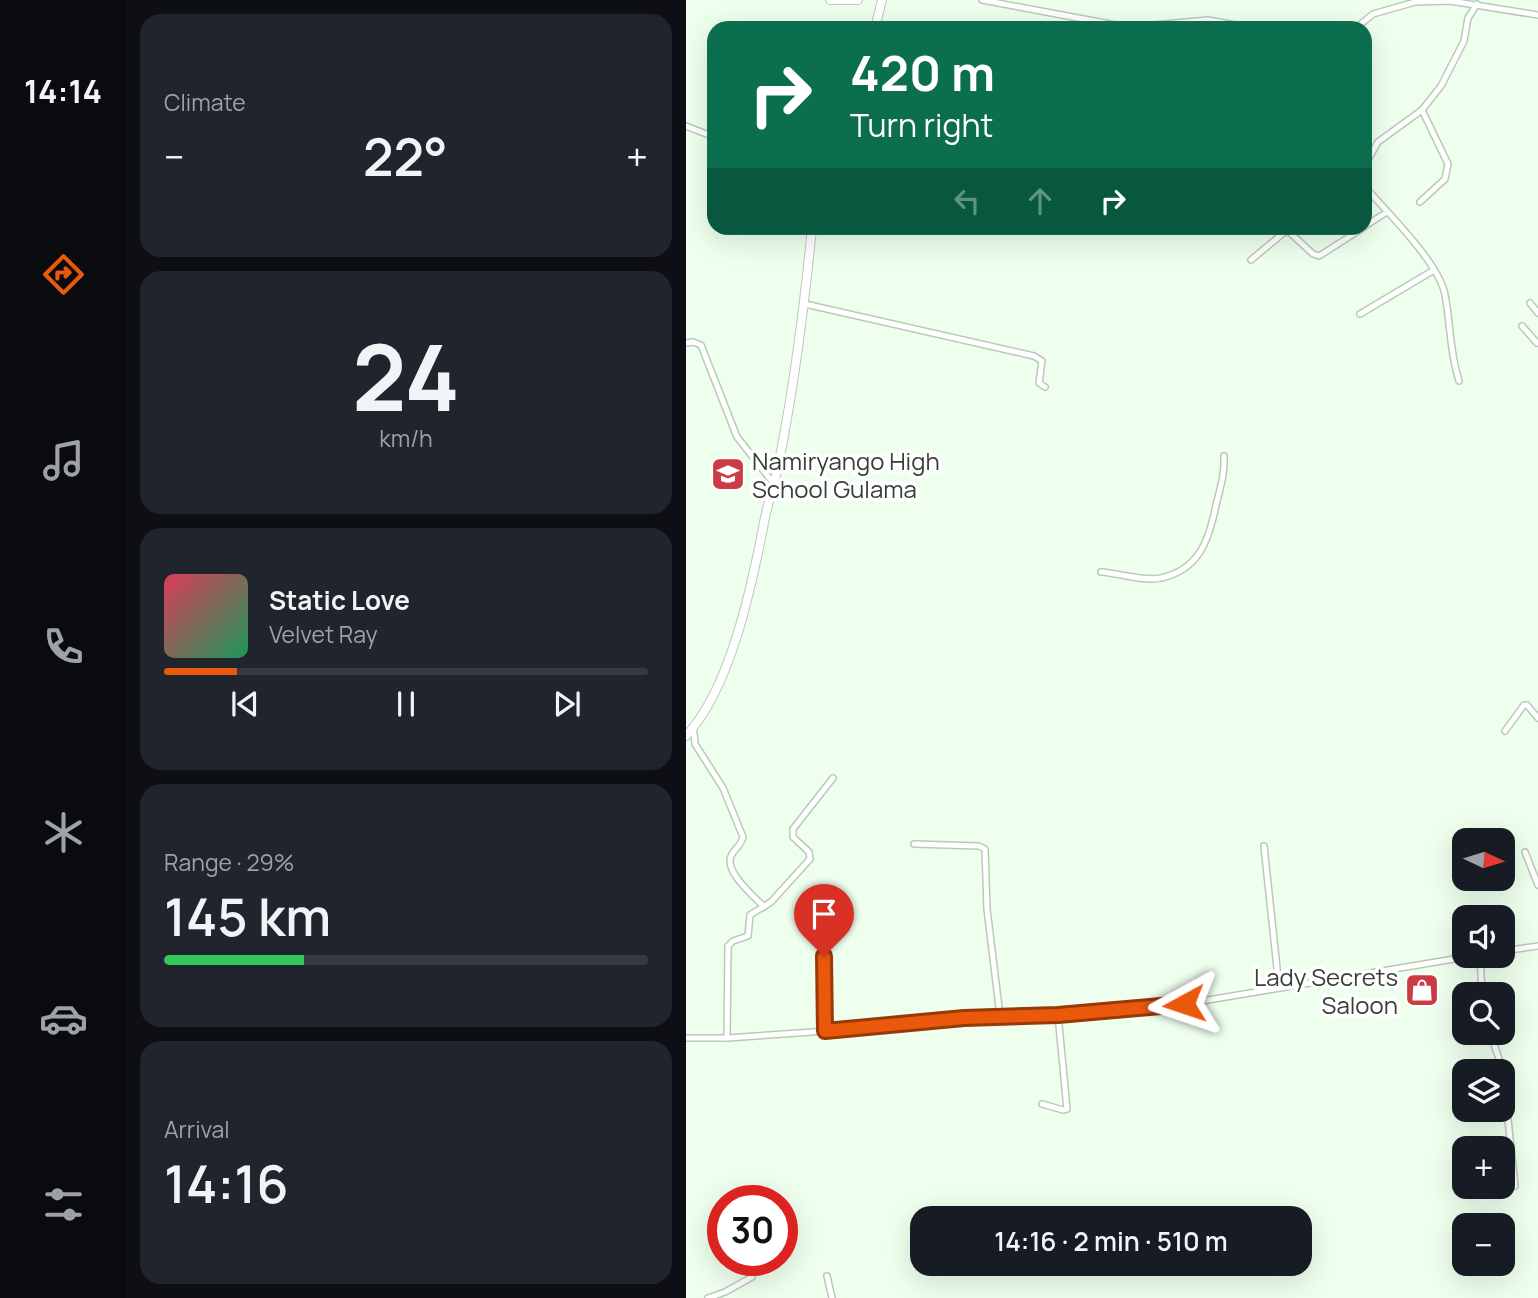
<!DOCTYPE html>
<meta charset="utf-8">
<style>
:root{--surface:#171b24;--page:#20242c;--text:#f1f3f6;--muted:#9ea1a6;--line:#363941;--accent:#ea580c}
body{margin:0;font-family:Manrope,sans-serif;background:var(--page);color:var(--text);height:100vh;display:flex;flex-direction:column;font-size:26px;white-space:nowrap}
*{box-sizing:border-box;margin:0}
p{font-size:23px;color:var(--muted)}
.icon{flex:none;width:38px;height:38px;fill:none;stroke:currentColor;stroke-width:2;stroke-linecap:round;stroke-linejoin:round}
.map{position:relative;flex:1;overflow:hidden}
.panel{display:flex;flex-direction:column;gap:14px;padding:14px;background:#0d0f14;width:560px}
.panel>*{flex:none}
.top-card{position:absolute;left:21px;top:21px;width:665px;height:214px;border-radius:21px;box-shadow:0 7px 28px #0002;background:#0b6e4f;color:#fff;overflow:hidden}
.needle{width:46px;rotate:94deg}
.fabs{position:absolute;left:766px;top:828px;display:grid;gap:14px}
.fabs a{display:grid;place-items:center;width:63px;height:63px;border-radius:14px;background:var(--surface);box-shadow:0 7px 28px #0002;font-size:35px}
.speed{position:absolute;left:21px;top:1185px;display:flex;gap:14px;font-size:35px;font-weight:700;text-align:center}
.speed>*{display:grid;place-content:center;width:91px;height:91px;border-radius:50%;background:var(--surface);box-shadow:0 7px 28px #0002;line-height:1}
.speed .limit{border:10px solid #d22;background:#fff;color:#111}
.pin{position:absolute;display:grid;place-items:center;width:60px;height:60px;color:#fff;margin:-72px -30px;border-radius:50% 50% 50% 0;rotate:-45deg;box-shadow:0 0 7px #0007}
.pin .icon{rotate:45deg}
.me{position:absolute;width:77px;margin:-38px;rotate:265deg;stroke-linejoin:round;filter:drop-shadow(0 0 5px #0008)}
.turn{display:flex;align-items:center;gap:24px;height:147px;padding:0 28px;font-size:32px}
.turn .icon{width:91px;height:91px;stroke-width:2.5}
.turn b{display:block;font-size:49px;line-height:60px}
.lanes{display:flex;align-items:center;height:66px;padding:0 28px;background:#0003;justify-content:center;gap:35px;direction:ltr}
.lanes .off{opacity:.35}
.big{font-size:52px;font-weight:600;line-height:1.1}
.panel .card{flex:1;display:flex;flex-direction:column;justify-content:center;gap:10px;min-width:0;padding:0 24px;border-radius:21px;background:var(--page)}
.panel .dial{align-items:center;gap:0}
.dial b{font-size:91px;line-height:1}
.song{display:flex;align-items:center;gap:21px}
.cover{width:84px;height:84px;border-radius:10px;background:linear-gradient(135deg,hsl(350 70% 55%),hsl(150 70% 35%))}
.played{height:7px;border-radius:4px;background:linear-gradient(90deg,var(--accent) 15%,var(--line) 15%)}
.keys{display:flex;justify-content:space-around;direction:ltr}
.heat{display:flex;justify-content:space-between;align-items:center;font-size:38px;direction:ltr}
.charge{height:10px;border-radius:5px;background:linear-gradient(90deg,#34c759 29%,var(--line) 0)}
.trip{position:absolute;left:224px;top:1206px;width:402px;height:70px;border-radius:21px;background:var(--surface);box-shadow:0 7px 28px #0002;font-weight:600;line-height:70px;text-align:center}
main{display:flex;flex:1;min-height:0}
.dock{display:flex;flex-direction:column;width:126px;justify-content:space-around;align-items:center;background:#090b0e;color:var(--muted)}
.dock .icon{width:49px;height:49px}
.dock .on{color:var(--accent)}
.dock b{font-size:32px;color:var(--text)}
.map>svg:first-child{display:block}
.lines{fill:none;stroke-linecap:round;stroke-linejoin:round}
.street-casing{stroke:#bacaba;stroke-width:8}
.secondary-casing{stroke:#bacaba;stroke-width:10}
.street{stroke:#fff;stroke-width:5}
.secondary{stroke:#fff;stroke-width:8}
.route-casing{stroke:#983908;stroke-width:18}
.route{stroke:#ea580c;stroke-width:12}
.labels{text-anchor:middle;dominant-baseline:central;stroke-width:7;stroke-linejoin:round;paint-order:stroke}
.poi-label{font-size:24px;fill:#383f38;stroke:#fff;text-anchor:start}
</style>
<main>
<nav class="dock">
<b>14:14</b>
<svg class="icon on" aria-label="directions" viewBox="0 0 24 24"><path d="M12 3l9 9-9 9-9-9zM9 14v-3h6M13 9l2 2-2 2"/></svg>
<svg class="icon" aria-label="music" viewBox="0 0 24 24"><path d="M9 18V5l10-2v13"/><circle cx="6" cy="18" r="3"/><circle cx="16" cy="16" r="3"/></svg>
<svg class="icon" aria-label="phone" viewBox="0 0 24 24"><path d="M5 4h4l2 5-3 2q2 4 5 5l2-3 5 2v4C11 20 4 13 5 4z"/></svg>
<svg class="icon" aria-label="climate" viewBox="0 0 24 24"><path d="M12 3v18M4 7l16 10M4 17L20 7"/></svg>
<svg class="icon" aria-label="car" viewBox="0 0 24 24"><path d="M5 17H2v-5l4-1 3-4h7l3 4 3 1v5h-3M9 17h6M6 11h13"/><circle cx="7" cy="17" r="2"/><circle cx="17" cy="17" r="2"/></svg>
<svg class="icon" aria-label="filters" viewBox="0 0 24 24"><path d="M4 7h16M4 17h16"/><circle cx="9" cy="7" r="2"/><circle cx="15" cy="17" r="2"/></svg>
</nav>
<section class="panel">
<div class="card"><p>Climate</p>
<div class="heat"><a>−</a><b class="big">22°</b><a>+</a></div>
</div>
<div class="card dial"><b>24</b><p>km/h</p></div>
<div class="card">
<div class="song"><i class="cover"></i><div><b>Static Love</b><p>Velvet Ray</p></div></div>
<div class="played"></div>
<div class="keys"><svg class="icon" aria-label="previous" viewBox="0 0 24 24"><path d="M18 5L8 12l10 7zM5 5v14"/></svg><svg class="icon" aria-label="pause" viewBox="0 0 24 24"><path d="M8 5v14M16 5v14"/></svg><svg class="icon" aria-label="next" viewBox="0 0 24 24"><path d="M6 5l10 7-10 7zM19 5v14"/></svg></div>
</div>
<div class="card"><p>Range · 29%</p><b class="big">145 km</b><div class="charge"></div></div>
<div class="card"><p>Arrival</p><b class="big">14:16</b></div>
</section>
<div class="map">
<svg width="852" height="1298" viewBox="0 0 852 1298">
<rect width="100%" height="100%" fill="#efe"/>
<g class="lines">
<g class="street-casing">
<g id="street">
<polyline points="296,0 435,26 467,25 522,20 566,28"/>
<polyline points="670,28 687,14 729,2 764,1 852,15"/>
<polyline points="0,126 28,137"/>
<polyline points="679,165 692,142 736,110 755,86 778,41 782,18 791,4"/>
<path d="M 679,187 C 701,212 754,264 759,295 C 765,326 763,350 773,381"/>
<polyline points="734,202 759,179 762,164 736,110"/>
<polyline points="679,226 701,212"/>
<polyline points="565,260 601,230 627,254 633,256 677,228"/>
<polyline points="844,303 852,313"/>
<polyline points="119,304 348,356 356,361 353,383 359,387"/>
<polyline points="674,314 748,270"/>
<polyline points="836,326 851,343"/>
<polyline points="0,343 7,342 15,345 51,437 88,484"/>
<path d="M 415,572 C 432,573 460,582 475,578 C 512,570 522,542 529,510 C 533,491 539,476 538,456"/>
<polyline points="819,731 838,705 841,705 852,718"/>
<path d="M 8,733 L 9,744 L 37,788 L 57,837 C 55,846 48,849 45,856 C 38,872 69,897 78,907"/>
<polyline points="228,844 293,846 299,849 301,909 314,1016"/>
<polyline points="578,846 593,987"/>
<polyline points="839,852 852,885"/>
<polyline points="817,951 852,946"/>
<polyline points="138,956 139,1031"/>
<polyline points="794,956 796,994"/>
<polyline points="804,1032 817,1071"/>
<polyline points="0,1038 41,1038 169,1029 278,1018 372,1015 498,1004 786,956"/>
<polyline points="41,1038 42,946 47,941 62,936 64,915 85,902 124,859 123,852 107,837 107,829 147,778"/>
<polyline points="817,1072 829,1186"/>
<polyline points="356,1104 377,1110 381,1109 372,1015"/>
<polyline points="141,1276 146,1298"/>
<polyline points="22,1298 39,1292 66,1277"/>
</g>
</g>
<g class="secondary-casing">
<g id="secondary">
<polyline points="144,0 172,0"/>
<polyline points="189,28 196,0"/>
<path d="M 0,736 C 44,689 65,589 77,528 C 80,508 87,490 91,471 C 108,390 118,309 126,228"/>
</g>
</g>
<use href="#street" class="street"/>
<use href="#secondary" class="secondary"/>
</g>
<g class="lines">
<g class="route-casing">
<polyline id="route" points="138,956 139,1031 278,1018 372,1015 498,1004"/>
</g>
<use href="#route" class="route"/>
</g>
<defs>
<g id="school-square" transform="scale(1.75)"><rect x="-9" y="-9" width="18" height="18" rx="4" fill="#ca3b44" stroke="#fff"/><path d="M0-5L7-2L0 1L-7-2ZM-4 1L0 2.5L4 1V4Q0 6-4 4Z" fill="#fff"/></g>
<g id="shop-square" transform="scale(1.75)"><rect x="-9" y="-9" width="18" height="18" rx="4" fill="#ca3b44" stroke="#fff"/><path d="M-5-2.5h2.3a2.7 3.5 0 0 1 5.4 0H5L5.5 6h-11ZM-1.5-2.5h3a1.5 2.3 0 0 0-3 0Z" fill="#fff"/></g>
</defs>
<g fill-rule="evenodd">
<use href="#school-square" x="42" y="474"/>
<use href="#shop-square" x="736" y="990"/>
</g>
<g class="labels">
<g class="poi-label">
<text x="66" y="460">Namiryango High<tspan x="66" dy="28">School Gulama</tspan></text>
<text x="712" y="976" text-anchor="end">Lady Secrets<tspan x="712" dy="28">Saloon</tspan></text>
</g>
</g>
</svg>
<div class="fabs">
<a><svg class="needle" viewBox="-14 -14 28 28"><path d="M0-13l5 13h-10z" fill="#e53935"/><path d="M0 13l5-13h-10z" fill="#9ea1a6"/></svg></a>
<a><svg class="icon" aria-label="sound" viewBox="0 0 24 24"><path d="M4 9h4l5-4v14l-5-4H4zM17 9q2 3 0 6"/></svg></a>
<a><svg class="icon" aria-label="search" viewBox="0 0 24 24"><circle cx="10" cy="10" r="6"/><path d="M15 15l6 6"/></svg></a>
<a><svg class="icon" aria-label="layers" viewBox="0 0 24 24"><path d="M12 4l9 5-9 5-9-5zM3 14l9 5 9-5"/></svg></a>
<a>+</a>
<a>−</a>
</div>
<div class="speed"><div class="limit">30</div></div>
<div class="pin" style="left:138px;top:956px;background:#d93025"><svg class="icon" aria-label="arrive" viewBox="0 0 24 24"><path d="M6 21V4h12l-3 4 3 4H6"/></svg></div>
<svg class="me" style="left:498px;top:1004px" viewBox="-20 -20 40 40"><path d="M0-17L14 15 0 8-14 15z" fill="#ea580c" stroke="#fff" stroke-width="4"/></svg>
<div class="trip">14:16 · 2 min · 510 m</div>
<div class="top-card">
<div class="turn"><svg class="icon" aria-label="right" viewBox="0 0 24 24"><path d="M7 20v-9h11M14 6l5 5-5 5"/></svg><div><b>420 m</b>Turn right</div></div>
<div class="lanes"><svg class="icon off" aria-label="left" viewBox="0 0 24 24"><path d="M17 20v-9H6M10 6l-5 5 5 5"/></svg><svg class="icon off" aria-label="ahead" viewBox="0 0 24 24"><path d="M12 20V5M6 11l6-6 6 6"/></svg><svg class="icon" aria-label="right" viewBox="0 0 24 24"><path d="M7 20v-9h11M14 6l5 5-5 5"/></svg></div>
</div>
</div>
</main>
